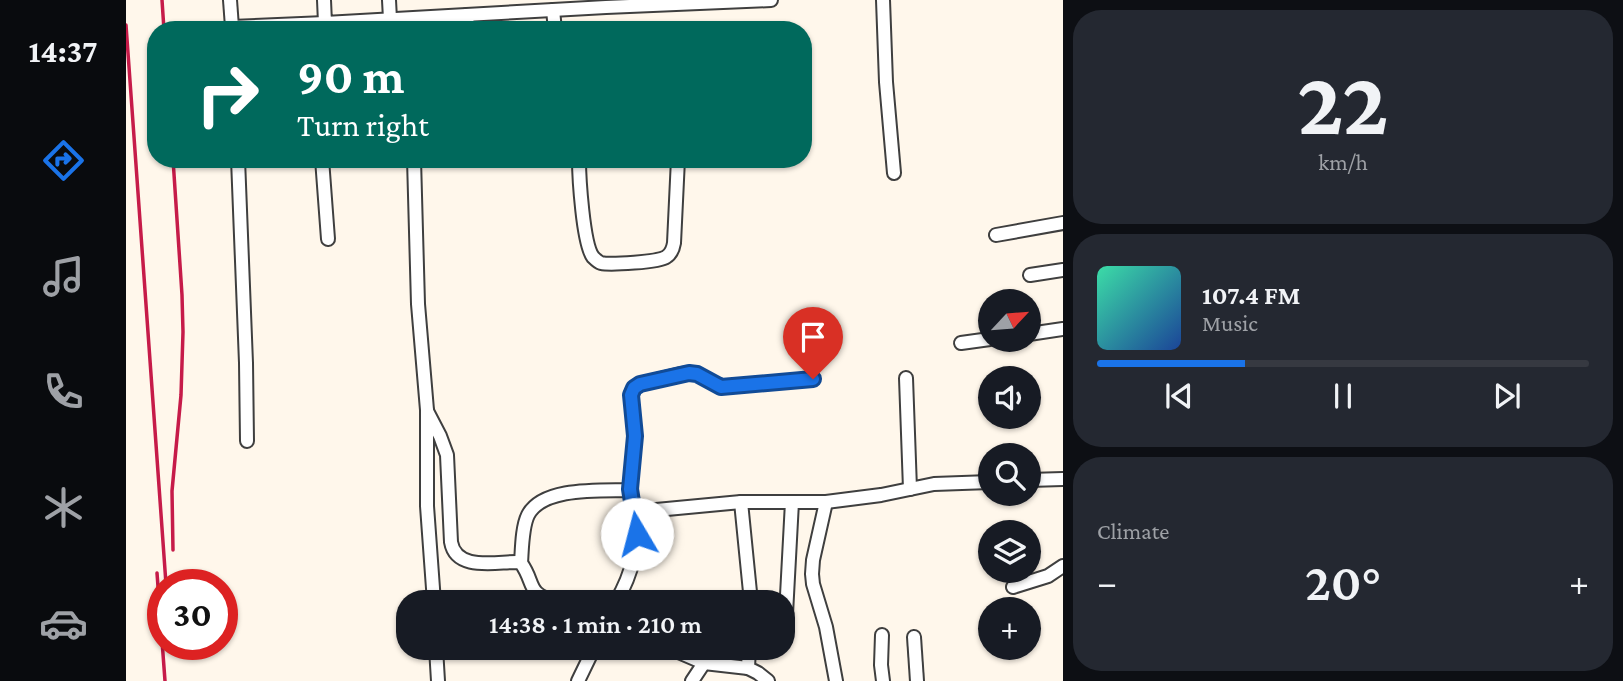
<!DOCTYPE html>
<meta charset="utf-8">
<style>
:root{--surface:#171b24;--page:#242831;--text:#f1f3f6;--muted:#9ea1a6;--line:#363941;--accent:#1a73e8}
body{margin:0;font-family:"Crimson Pro",serif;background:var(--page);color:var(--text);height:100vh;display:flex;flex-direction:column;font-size:26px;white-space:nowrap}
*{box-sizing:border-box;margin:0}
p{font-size:23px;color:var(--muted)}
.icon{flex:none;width:38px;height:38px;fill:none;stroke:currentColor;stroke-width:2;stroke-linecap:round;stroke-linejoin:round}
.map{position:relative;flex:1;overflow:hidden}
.drawer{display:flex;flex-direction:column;gap:10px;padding:10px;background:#0d0f14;width:560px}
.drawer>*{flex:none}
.top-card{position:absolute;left:21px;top:21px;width:665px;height:147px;border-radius:28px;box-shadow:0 2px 5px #0004;background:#00695c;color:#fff;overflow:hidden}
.needle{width:46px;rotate:64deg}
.controls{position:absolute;left:852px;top:289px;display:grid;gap:14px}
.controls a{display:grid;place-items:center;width:63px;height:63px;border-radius:50%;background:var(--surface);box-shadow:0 2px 5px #0004;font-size:35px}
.speed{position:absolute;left:21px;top:569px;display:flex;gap:14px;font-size:35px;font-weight:700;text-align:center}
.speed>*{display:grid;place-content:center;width:91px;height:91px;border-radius:50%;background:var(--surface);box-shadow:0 2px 5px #0004;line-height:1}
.speed .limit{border:10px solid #d22;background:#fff;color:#111}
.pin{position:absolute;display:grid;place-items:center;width:60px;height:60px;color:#fff;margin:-72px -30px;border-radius:50% 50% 50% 0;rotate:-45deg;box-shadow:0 0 7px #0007}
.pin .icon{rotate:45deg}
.me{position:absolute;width:77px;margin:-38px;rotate:352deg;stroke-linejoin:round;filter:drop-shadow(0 0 5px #0008)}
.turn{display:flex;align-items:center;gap:24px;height:147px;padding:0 35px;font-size:32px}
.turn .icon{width:91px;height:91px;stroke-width:2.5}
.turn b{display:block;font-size:49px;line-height:60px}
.big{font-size:52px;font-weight:600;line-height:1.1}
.drawer .widget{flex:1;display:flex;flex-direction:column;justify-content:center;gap:10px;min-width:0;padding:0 24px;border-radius:28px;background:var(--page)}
.drawer .dial{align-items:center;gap:0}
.dial b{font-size:91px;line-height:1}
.song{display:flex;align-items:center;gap:21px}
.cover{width:84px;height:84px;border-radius:10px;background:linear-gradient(135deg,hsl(160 70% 55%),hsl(220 70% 35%))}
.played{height:7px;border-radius:4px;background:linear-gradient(90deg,var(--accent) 30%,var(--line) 30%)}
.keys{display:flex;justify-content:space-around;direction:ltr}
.heat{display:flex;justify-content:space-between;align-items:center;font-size:38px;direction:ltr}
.trip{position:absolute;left:270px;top:590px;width:399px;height:70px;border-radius:28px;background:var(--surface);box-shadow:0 2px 5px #0004;font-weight:600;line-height:70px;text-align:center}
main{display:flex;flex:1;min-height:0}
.menu{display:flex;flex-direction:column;width:126px;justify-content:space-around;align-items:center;background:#090b0e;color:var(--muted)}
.menu .icon{width:49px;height:49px}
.menu .on{color:var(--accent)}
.menu b{font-size:32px;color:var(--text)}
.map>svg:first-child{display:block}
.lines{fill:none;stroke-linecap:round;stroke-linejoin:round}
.minor-casing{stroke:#3f3f3f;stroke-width:16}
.minor{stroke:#fff;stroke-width:12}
.rail{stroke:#c61b49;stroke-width:3.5}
.route-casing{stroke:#114b97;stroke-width:18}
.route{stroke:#1a73e8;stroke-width:12}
</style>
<main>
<nav class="menu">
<b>14:37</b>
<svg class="icon on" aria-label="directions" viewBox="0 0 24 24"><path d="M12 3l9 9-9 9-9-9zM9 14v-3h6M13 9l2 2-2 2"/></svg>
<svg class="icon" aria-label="music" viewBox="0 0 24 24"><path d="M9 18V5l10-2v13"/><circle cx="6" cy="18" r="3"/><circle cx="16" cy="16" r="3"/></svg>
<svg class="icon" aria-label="phone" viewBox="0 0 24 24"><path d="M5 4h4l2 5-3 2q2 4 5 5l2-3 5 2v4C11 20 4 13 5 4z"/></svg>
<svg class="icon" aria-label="climate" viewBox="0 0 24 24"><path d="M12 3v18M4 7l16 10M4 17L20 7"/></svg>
<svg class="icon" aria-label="car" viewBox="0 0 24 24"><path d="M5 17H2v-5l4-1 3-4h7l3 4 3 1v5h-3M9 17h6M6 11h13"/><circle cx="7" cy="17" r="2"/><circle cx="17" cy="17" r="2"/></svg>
</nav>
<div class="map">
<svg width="937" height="681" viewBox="0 0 937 681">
<rect width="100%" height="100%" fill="#fff7eb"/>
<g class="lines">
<g class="minor-casing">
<g id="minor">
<polyline points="104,0 106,27"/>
<polyline points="198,0 199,23 480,7 645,0"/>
<polyline points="263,0 264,19"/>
<polyline points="757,0 760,82 768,173"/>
<polyline points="427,10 429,30"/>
<polyline points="341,15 342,30"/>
<polyline points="106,30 106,27 199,23"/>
<polyline points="112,159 120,363 121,441"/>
<polyline points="196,159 202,239"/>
<polyline points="288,159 292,304 301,410 301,506 308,602"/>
<path d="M 453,159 C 453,177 457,244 467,257 C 469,259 472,262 475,263 C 484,265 533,262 540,257 C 545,254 547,249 548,243 L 552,159"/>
<polyline points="870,235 937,223"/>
<polyline points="904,275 937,270"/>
<polyline points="903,334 937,329"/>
<polyline points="835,343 864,339"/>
<polyline points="780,378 784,489"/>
<path d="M 301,411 L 314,436 L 321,455 L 325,542 C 330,571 368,562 391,562 L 395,563 C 410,584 399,593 430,602"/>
<polyline points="903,480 937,479"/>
<polyline points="700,502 687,560 686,574 687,584 700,627 710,681"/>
<path d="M 509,512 L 504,490 L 509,436 L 505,395 C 506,389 509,387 514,384 L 555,374 L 567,373 L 571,374 L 595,387 L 687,379"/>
<path d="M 395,563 C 396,549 396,527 402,515 C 417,486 477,491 504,490"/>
<polyline points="887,587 922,576 937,566"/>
<path d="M 490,602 C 507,572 513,547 509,512 L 615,502"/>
<polyline points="625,602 615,502 700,502 755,495 808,484 864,482"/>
<polyline points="660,614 666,502"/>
<polyline points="756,635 755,665 757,681"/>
<polyline points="788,637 791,681"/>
<polyline points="310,648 312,681"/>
<polyline points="543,648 578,663 622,668"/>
<polyline points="623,648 622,668 632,673 642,681"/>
<polyline points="452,681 468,648"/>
<polyline points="566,681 578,663"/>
</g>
</g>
<use href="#minor" class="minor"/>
<g class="rail">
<polyline points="36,0 38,30"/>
<polyline points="0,25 40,584"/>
<polyline points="47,159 56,295 57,332 55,395 46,491 47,550"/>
<polyline points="31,573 39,681"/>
</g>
</g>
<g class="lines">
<g class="route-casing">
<polyline id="route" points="511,534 504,489 509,436 505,395 508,388 514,384 563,373 571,374 595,387 687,379"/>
</g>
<use href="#route" class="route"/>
</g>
</svg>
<div class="controls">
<a><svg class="needle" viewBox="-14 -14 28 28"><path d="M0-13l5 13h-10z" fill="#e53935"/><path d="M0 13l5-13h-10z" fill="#9ea1a6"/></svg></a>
<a><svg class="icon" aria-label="sound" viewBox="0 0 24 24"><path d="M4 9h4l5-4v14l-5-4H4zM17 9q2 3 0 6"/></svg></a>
<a><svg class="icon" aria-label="search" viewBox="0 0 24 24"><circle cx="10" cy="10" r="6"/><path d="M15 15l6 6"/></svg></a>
<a><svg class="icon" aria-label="layers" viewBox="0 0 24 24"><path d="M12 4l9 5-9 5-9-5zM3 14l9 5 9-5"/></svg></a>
<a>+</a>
</div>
<div class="speed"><div class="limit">30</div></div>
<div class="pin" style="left:687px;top:379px;background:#d93025"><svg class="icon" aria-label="arrive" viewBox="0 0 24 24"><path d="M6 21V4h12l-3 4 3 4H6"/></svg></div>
<svg class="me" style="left:511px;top:534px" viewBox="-20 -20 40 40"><circle r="19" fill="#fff"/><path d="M0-13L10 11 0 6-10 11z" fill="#1a73e8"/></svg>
<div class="trip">14:38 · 1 min · 210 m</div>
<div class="top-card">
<div class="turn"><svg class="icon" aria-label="right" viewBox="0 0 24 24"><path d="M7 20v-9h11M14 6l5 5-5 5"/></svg><div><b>90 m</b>Turn right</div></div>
</div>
</div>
<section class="drawer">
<div class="widget dial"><b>22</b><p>km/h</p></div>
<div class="widget">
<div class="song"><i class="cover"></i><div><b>107.4 FM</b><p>Music</p></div></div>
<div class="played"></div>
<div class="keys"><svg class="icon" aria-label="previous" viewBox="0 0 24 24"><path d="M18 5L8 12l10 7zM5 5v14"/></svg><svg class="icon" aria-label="pause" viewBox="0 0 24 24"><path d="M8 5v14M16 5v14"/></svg><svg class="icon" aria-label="next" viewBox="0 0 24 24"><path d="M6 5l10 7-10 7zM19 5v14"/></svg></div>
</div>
<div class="widget"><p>Climate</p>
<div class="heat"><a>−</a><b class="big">20°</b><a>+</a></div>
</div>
</section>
</main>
